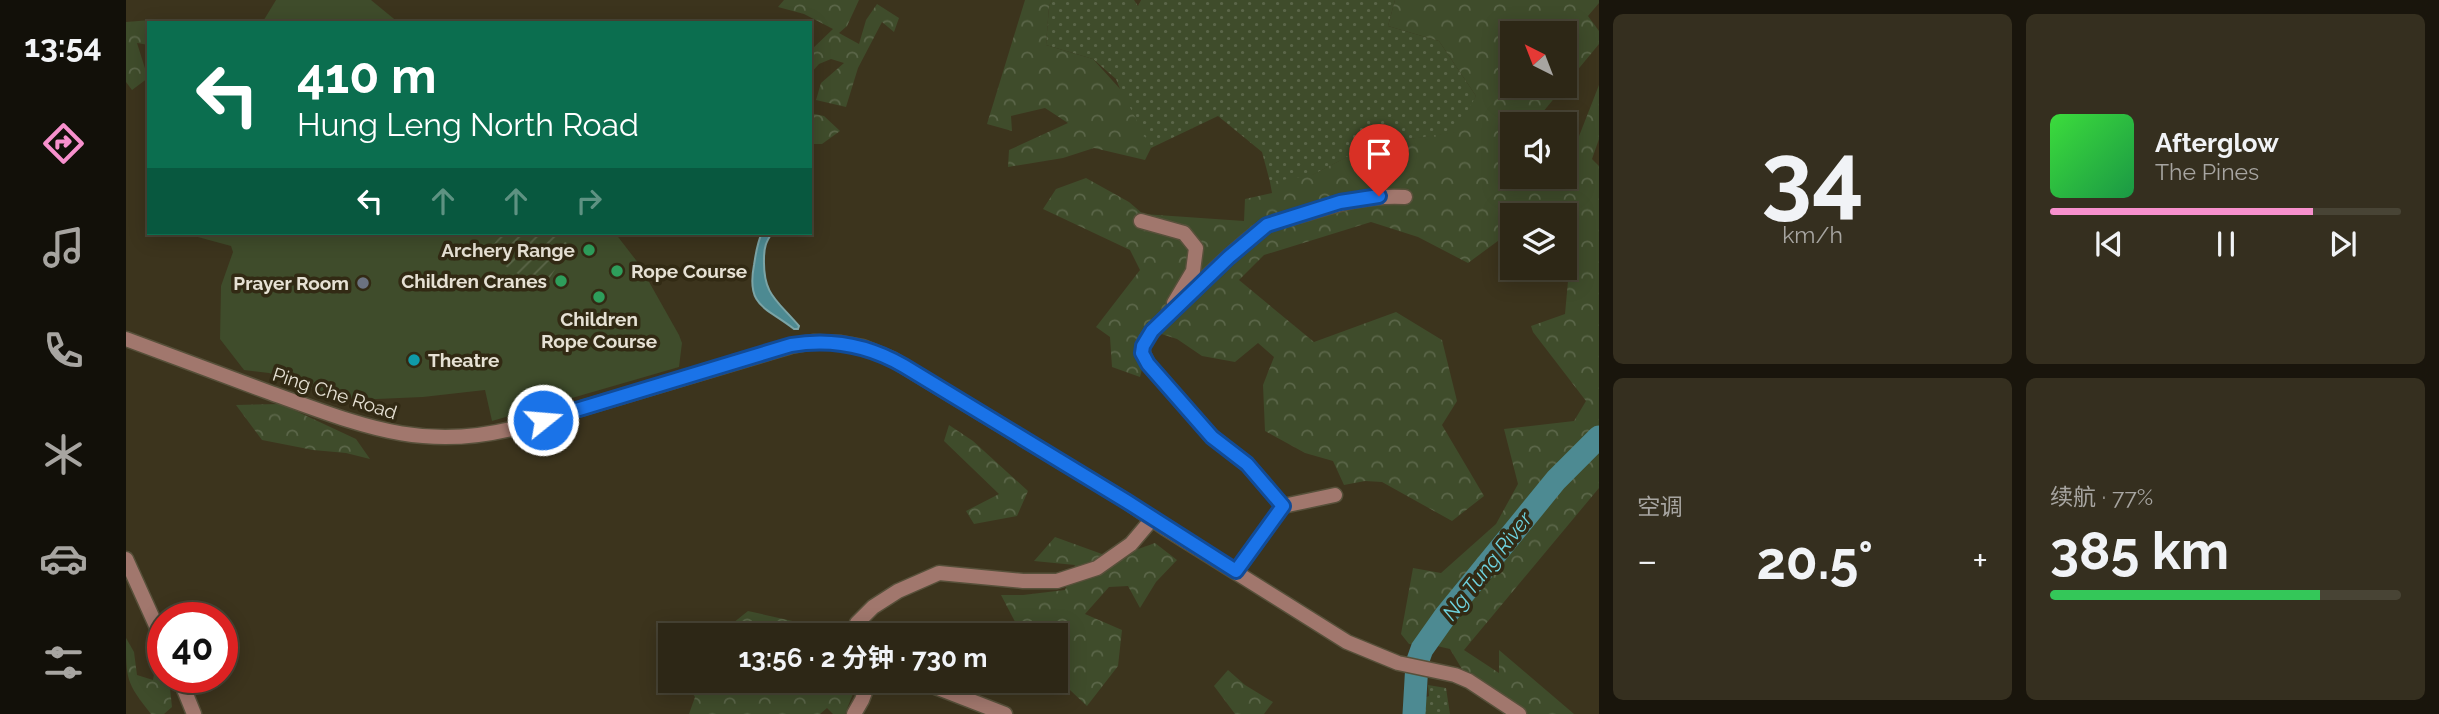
<!DOCTYPE html>
<html lang="zh">
<meta charset="utf-8">
<style>
:root{--surface:#2d2716;--page:#352f1f;--text:#f1f3f6;--muted:#a7a5a1;--line:#484435;--accent:#f790cd}
body{margin:0;font-family:Raleway,"Noto Sans SC",sans-serif;background:var(--page);color:var(--text);height:100vh;display:flex;flex-direction:column;font-size:26px;white-space:nowrap}
*{box-sizing:border-box;margin:0}
p{font-size:23px;color:var(--muted)}
.icon{flex:none;width:38px;height:38px;fill:none;stroke:currentColor;stroke-width:2;stroke-linecap:round;stroke-linejoin:round}
.map{position:relative;flex:1;overflow:hidden}
.panel{display:flex;flex-direction:column;gap:14px;padding:14px;background:#19150c;width:840px}
.panel>*{flex:none}
.banner{position:absolute;left:21px;top:21px;width:665px;height:214px;border-radius:0px;box-shadow:0 4px 18px #0003,0 0 0 2px var(--line);background:#0b6e4f;color:#fff;overflow:hidden}
.needle{width:46px;rotate:318deg}
.tools{position:absolute;left:1374px;top:21px;display:grid;gap:14px}
.tools a{display:grid;place-items:center;width:77px;height:77px;border-radius:0px;background:var(--surface);box-shadow:0 4px 18px #0003,0 0 0 2px var(--line);font-size:35px}
.speed{position:absolute;left:21px;top:602px;display:flex;gap:14px;font-size:35px;font-weight:700;text-align:center}
.speed>*{display:grid;place-content:center;width:91px;height:91px;border-radius:50%;background:var(--surface);box-shadow:0 4px 18px #0003,0 0 0 2px var(--line);line-height:1}
.speed .limit{border:10px solid #d22;background:#fff;color:#111}
.pin{position:absolute;display:grid;place-items:center;width:60px;height:60px;color:#fff;margin:-72px -30px;border-radius:50% 50% 50% 0;rotate:-45deg;box-shadow:0 0 7px #0007}
.pin .icon{rotate:45deg}
.me{position:absolute;width:77px;margin:-38px;rotate:73deg;stroke-linejoin:round;filter:drop-shadow(0 0 5px #0008)}
.turn{display:flex;align-items:center;gap:24px;height:147px;padding:0 35px;font-size:32px}
.turn .icon{width:91px;height:91px;stroke-width:2.5}
.turn b{display:block;font-size:49px;line-height:60px}
.lanes{display:flex;align-items:center;height:66px;padding:0 35px;background:#0003;justify-content:center;gap:35px;direction:ltr}
.lanes .off{opacity:.35}
.big{font-size:52px;font-weight:700;line-height:1.1}
.panel .card{flex:1;display:flex;flex-direction:column;justify-content:center;gap:10px;min-width:0;padding:0 24px;border-radius:10px;background:var(--page)}
.panel .dial{align-items:center;gap:0}
.dial b{font-size:91px;line-height:1}
.song{display:flex;align-items:center;gap:21px}
.cover{width:84px;height:84px;border-radius:10px;background:linear-gradient(135deg,hsl(120 70% 55%),hsl(140 70% 35%))}
.played{height:7px;border-radius:4px;background:linear-gradient(90deg,var(--accent) 75%,var(--line) 75%)}
.keys{display:flex;justify-content:space-around;direction:ltr}
.heat{display:flex;justify-content:space-between;align-items:center;font-size:38px;direction:ltr}
.charge{height:10px;border-radius:5px;background:linear-gradient(90deg,#34c759 77%,var(--line) 0)}
.panel .tiles{flex:1;display:grid;gap:14px;grid-template-columns:repeat(2,1fr)}
.trip{position:absolute;left:532px;top:623px;width:410px;height:70px;border-radius:0px;background:var(--surface);box-shadow:0 4px 18px #0003,0 0 0 2px var(--line);font-weight:700;line-height:70px;text-align:center}
main{display:flex;flex:1;min-height:0}
.tabs{display:flex;flex-direction:column;width:126px;justify-content:space-around;align-items:center;background:#121009;color:var(--muted)}
.tabs .icon{width:49px;height:49px}
.tabs .on{color:var(--accent)}
.tabs b{font-size:32px;color:var(--text)}
.map>svg:first-child{display:block}
.grass{fill:url(#grass-dots)}
.forest{fill:url(#forest-crowns);fill-rule:evenodd}
.park{fill:#3f4c2b}
.garden{fill:url(#garden-furrows)}
.water{fill:#4d8a92;stroke:#7ba4a6;stroke-width:2}
.lines{fill:none;stroke-linecap:round;stroke-linejoin:round}
.river{stroke:#4d8a92;stroke-width:23}
.minor-casing{stroke:#57503a;stroke-width:17}
.minor{stroke:#a1776d;stroke-width:14}
.route-casing{stroke:#114b97;stroke-width:18}
.route{stroke:#1a73e8;stroke-width:12}
.leisure-dot{fill:#2e9e5b;stroke:#322a14;stroke-width:2.5}
.worship-dot{fill:#6b7280;stroke:#322a14;stroke-width:2.5}
.culture-dot{fill:#0f9aa8;stroke:#322a14;stroke-width:2.5}
.labels{text-anchor:middle;dominant-baseline:central;stroke-width:7;stroke-linejoin:round;paint-order:stroke}
.poi-label{font-size:19px;font-weight:bold;fill:#e6e1d4;stroke:#322a14;text-anchor:end}
.street-label{font-size:19px;fill:#e6e1d4;stroke:#322a14}
.water-label{font-size:21px;font-style:italic;fill:#6fd2de;stroke:#322a14}
</style>
<main>
<nav class="tabs">
<b>13:54</b>
<svg class="icon on" aria-label="directions" viewBox="0 0 24 24"><path d="M12 3l9 9-9 9-9-9zM9 14v-3h6M13 9l2 2-2 2"/></svg>
<svg class="icon" aria-label="music" viewBox="0 0 24 24"><path d="M9 18V5l10-2v13"/><circle cx="6" cy="18" r="3"/><circle cx="16" cy="16" r="3"/></svg>
<svg class="icon" aria-label="phone" viewBox="0 0 24 24"><path d="M5 4h4l2 5-3 2q2 4 5 5l2-3 5 2v4C11 20 4 13 5 4z"/></svg>
<svg class="icon" aria-label="climate" viewBox="0 0 24 24"><path d="M12 3v18M4 7l16 10M4 17L20 7"/></svg>
<svg class="icon" aria-label="car" viewBox="0 0 24 24"><path d="M5 17H2v-5l4-1 3-4h7l3 4 3 1v5h-3M9 17h6M6 11h13"/><circle cx="7" cy="17" r="2"/><circle cx="17" cy="17" r="2"/></svg>
<svg class="icon" aria-label="filters" viewBox="0 0 24 24"><path d="M4 7h16M4 17h16"/><circle cx="9" cy="7" r="2"/><circle cx="15" cy="17" r="2"/></svg>
</nav>
<div class="map">
<svg width="1473" height="714" viewBox="0 0 1473 714">
<defs>
<pattern id="grass-dots" width="8" height="8" patternUnits="userSpaceOnUse" patternTransform="scale(1.75)"><rect width="8" height="8" fill="#3f4c2b"/><path d="M2 2h.1M6 6h.1" fill="none" stroke="#5b6649" stroke-width="1.8" stroke-linecap="round"/></pattern>
<pattern id="forest-crowns" width="20" height="18" patternUnits="userSpaceOnUse" patternTransform="scale(1.75)"><rect width="20" height="18" fill="#3f4c2b"/><path d="M2 6a3 3 0 1 1 6 0M12 15a3 3 0 1 1 6 0" fill="none" stroke="#5b6649"/></pattern>
<pattern id="garden-furrows" width="10" height="10" patternUnits="userSpaceOnUse" patternTransform="scale(1.75)"><rect width="10" height="10" fill="#3f4c2b"/><path d="M-1 1l2-2M0 10L10 0M9 11l2-2" fill="none" stroke="#5b6649"/></pattern>
</defs>
<rect width="100%" height="100%" fill="#3c341d"/>
<g class="grass">
<polygon points="926,0 1008,0 1012,6 1015,0 1269,0 1262,26 1313,41 1350,96 1333,132 1244,145 1177,180 1144,182 1136,152 1092,116 1025,148 1009,127 990,79 967,59 920,45 923,6"/>
<polygon points="1302,685 1320,688 1324,714 1299,714 1298,698 1303,696"/>
</g>
<g class="forest">
<polygon points="658,0 733,0 721,26 713,33 733,44 740,20 751,4 773,18 768,32 756,22 732,68 720,107 690,100 695,83 718,63 705,59 693,64 684,74 684,51 707,29 678,14 652,7"/>
<polygon points="899,0 926,0 923,6 920,45 967,59 995,90 1025,148 1019,160 968,148 937,158 882,167 883,150 942,123 919,108 885,116 886,131 861,124"/>
<path d="M 1269,0 L 1473,0 L 1473,3 L 1462,16 L 1473,31 L 1473,44 L 1407,124 L 1386,124 L 1386,177 L 1438,177 L 1439,172 L 1473,85 L 1473,139 L 1466,159 L 1473,166 L 1473,488 L 1338,650 L 1373,673 L 1373,650 L 1448,714 L 1382,714 L 1343,681 L 1324,649 L 1311,646 L 1283,644 L 1275,634 L 1287,568 L 1315,573 L 1370,524 L 1392,484 L 1378,429 L 1448,421 L 1460,401 L 1407,332 L 1405,326 L 1439,314 L 1442,281 L 1434,268 L 1438,268 L 1438,215 L 1386,215 L 1386,236 L 1380,235 L 1342,263 L 1292,237 L 1245,222 L 1138,255 L 1113,280 L 1188,342 L 1270,312 L 1316,340 L 1331,401 L 1316,425 L 1358,496 L 1326,521 L 1256,482 L 1239,481 L 1218,485 L 1207,461 L 1179,453 L 1139,431 L 1137,385 L 1148,357 L 1132,343 L 1109,362 L 1076,356 L 1051,339 L 1026,331 L 1014,377 L 986,367 L 984,337 L 970,327 L 1014,270 L 1004,250 L 917,209 L 930,189 L 960,178 L 1003,202 L 1017,214 L 1118,221 L 1119,199 L 1146,193 L 1144,182 L 1186,175 L 1244,145 L 1329,132 L 1350,96 L 1313,41 L 1262,26 ZM 1386,33 L 1438,33 L 1438,86 L 1386,86 Z"/>
<polygon points="25,20 40,23 23,23 23,45 11,43 22,78 6,90 0,82 0,22"/>
<polygon points="684,113 698,116 714,131 696,144 684,144"/>
<polygon points="155,404 230,439 244,459 220,453 187,450 136,440 110,405"/>
<polygon points="823,425 847,441 902,491 891,516 848,524 840,511 873,494 818,441"/>
<polygon points="929,537 987,558 1029,543 1051,560 1030,582 1014,608 1002,586 983,587 959,614 996,630 992,666 961,706 929,676 929,635 896,635 875,595 897,595 939,590 949,565 908,561"/>
<polygon points="622,611 689,626 697,635 592,635"/>
<path d="M 0,638 L 8,652 L 11,675 L 27,680 L 32,652 L 37,663 L 37,677 L 43,679 L 46,707 L 38,714 L 25,714 C 0,682 0,680 0,638 Z"/>
<polygon points="1102,670 1119,685 1147,702 1138,714 1109,714 1088,686"/>
<polygon points="558,681 732,681 719,714 707,714 701,708 694,714 563,714 569,697"/>
</g>
<g class="park">
<polygon points="150,0 245,0 273,23 136,23"/>
<polygon points="57,233 489,233 513,264 553,335 556,343 553,367 366,421 359,390 297,397 228,400 171,385 143,373 118,370 94,339 95,286 107,252 105,246"/>
</g>
<polygon class="garden" points="375,233 425,233 444,245 417,289 361,255"/>
<path class="water" d="M 636,233 L 646,233 C 640,242 638,247 638,259 C 637,295 651,300 673,326 L 672,329 L 668,329 C 640,307 620,307 628,265 C 630,253 631,243 636,233 Z"/>
<g class="lines">
<polyline class="river" points="1288,714 1291,663 1296,649 1320,615 1430,480 1473,437"/>
<g class="minor-casing">
<g id="minor">
<polyline points="1015,221 1058,233 1070,248 1067,271 1048,303"/>
<path d="M 0,339 C 48,357 97,375 145,393 C 234,425 297,453 393,427 L 665,346 L 687,342 L 715,343 L 737,347 L 766,359 L 1000,501 L 1039,528 L 1221,642 L 1272,663 L 1329,675 L 1343,681 L 1393,714"/>
<polyline points="1157,506 1209,495"/>
<polyline points="0,559 37,641"/>
<path d="M 1110,571 L 1157,506 L 1121,464 L 1086,437 L 1022,364 C 1019,358 1015,352 1017,345 C 1022,329 1128,230 1144,224 C 1154,220 1165,218 1175,215 C 1212,204 1240,195 1279,197"/>
<polyline points="727,635 731,623 747,607 772,591 813,573 897,581 931,581 971,568 1005,544 1027,518"/>
<polyline points="53,677 68,714"/>
<polyline points="785,681 799,683 879,714"/>
<polyline points="728,714 736,700 743,681"/>
</g>
</g>
<use href="#minor" class="minor"/>
</g>
<g class="lines">
<g class="route-casing">
<path id="route" d="M 417,420 L 665,345 C 706,338 742,345 778,366 L 1000,501 L 1110,571 L 1157,506 L 1121,464 L 1086,437 L 1022,364 L 1016,353 L 1017,346 L 1026,331 L 1103,257 L 1141,225 L 1214,202 L 1253,196"/>
</g>
<use href="#route" class="route"/>
</g>
<g class="leisure-dot">
<circle cx="463" cy="250" r="7"/>
<circle cx="491" cy="271" r="7"/>
<circle cx="435" cy="281" r="7"/>
<circle cx="473" cy="297" r="7"/>
</g>
<circle class="worship-dot" cx="237" cy="283" r="7"/>
<circle class="culture-dot" cx="288" cy="360" r="7"/>
<g class="labels">
<g class="poi-label">
<text x="449" y="250">Archery Range</text>
<text x="505" y="271" text-anchor="start">Rope Course</text>
<text x="421" y="281">Children Cranes</text>
<text x="223" y="283">Prayer Room</text>
<text x="473" y="319" text-anchor="middle">Children<tspan x="473" dy="22">Rope Course</tspan></text>
<text x="302" y="360" text-anchor="start">Theatre</text>
</g>
<g class="street-label">
<text transform="translate(209 393) rotate(18)">Ping Che Road</text>
</g>
<g class="water-label">
<text transform="translate(1361 566) rotate(-52)">Ng Tung River</text>
</g>
</g>
</svg>
<div class="tools">
<a><svg class="needle" viewBox="-14 -14 28 28"><path d="M0-13l5 13h-10z" fill="#e53935"/><path d="M0 13l5-13h-10z" fill="#a7a5a1"/></svg></a>
<a><svg class="icon" aria-label="sound" viewBox="0 0 24 24"><path d="M4 9h4l5-4v14l-5-4H4zM17 9q2 3 0 6"/></svg></a>
<a><svg class="icon" aria-label="layers" viewBox="0 0 24 24"><path d="M12 4l9 5-9 5-9-5zM3 14l9 5 9-5"/></svg></a>
</div>
<div class="speed"><div class="limit">40</div></div>
<div class="pin" style="left:1253px;top:196px;background:#d93025"><svg class="icon" aria-label="arrive" viewBox="0 0 24 24"><path d="M6 21V4h12l-3 4 3 4H6"/></svg></div>
<svg class="me" style="left:417px;top:420px" viewBox="-20 -20 40 40"><circle r="17" fill="#1a73e8" stroke="#fff" stroke-width="3"/><path d="M0-11L8 9 0 5-8 9z" fill="#fff"/></svg>
<div class="trip">13:56 · 2 分钟 · 730 m</div>
<div class="banner">
<div class="turn"><svg class="icon" aria-label="left" viewBox="0 0 24 24"><path d="M17 20v-9H6M10 6l-5 5 5 5"/></svg><div><b>410 m</b>Hung Leng North Road</div></div>
<div class="lanes"><svg class="icon" aria-label="left" viewBox="0 0 24 24"><path d="M17 20v-9H6M10 6l-5 5 5 5"/></svg><svg class="icon off" aria-label="ahead" viewBox="0 0 24 24"><path d="M12 20V5M6 11l6-6 6 6"/></svg><svg class="icon off" aria-label="ahead" viewBox="0 0 24 24"><path d="M12 20V5M6 11l6-6 6 6"/></svg><svg class="icon off" aria-label="right" viewBox="0 0 24 24"><path d="M7 20v-9h11M14 6l5 5-5 5"/></svg></div>
</div>
</div>
<section class="panel">
<div class="tiles">
<div class="card dial"><b>34</b><p>km/h</p></div>
<div class="card">
<div class="song"><i class="cover"></i><div><b>Afterglow</b><p>The Pines</p></div></div>
<div class="played"></div>
<div class="keys"><svg class="icon" aria-label="previous" viewBox="0 0 24 24"><path d="M18 5L8 12l10 7zM5 5v14"/></svg><svg class="icon" aria-label="pause" viewBox="0 0 24 24"><path d="M8 5v14M16 5v14"/></svg><svg class="icon" aria-label="next" viewBox="0 0 24 24"><path d="M6 5l10 7-10 7zM19 5v14"/></svg></div>
</div>
<div class="card"><p>空调</p>
<div class="heat"><a>−</a><b class="big">20.5°</b><a>+</a></div>
</div>
<div class="card"><p>续航 · 77%</p><b class="big">385 km</b><div class="charge"></div></div>
</div>
</section>
</main>
